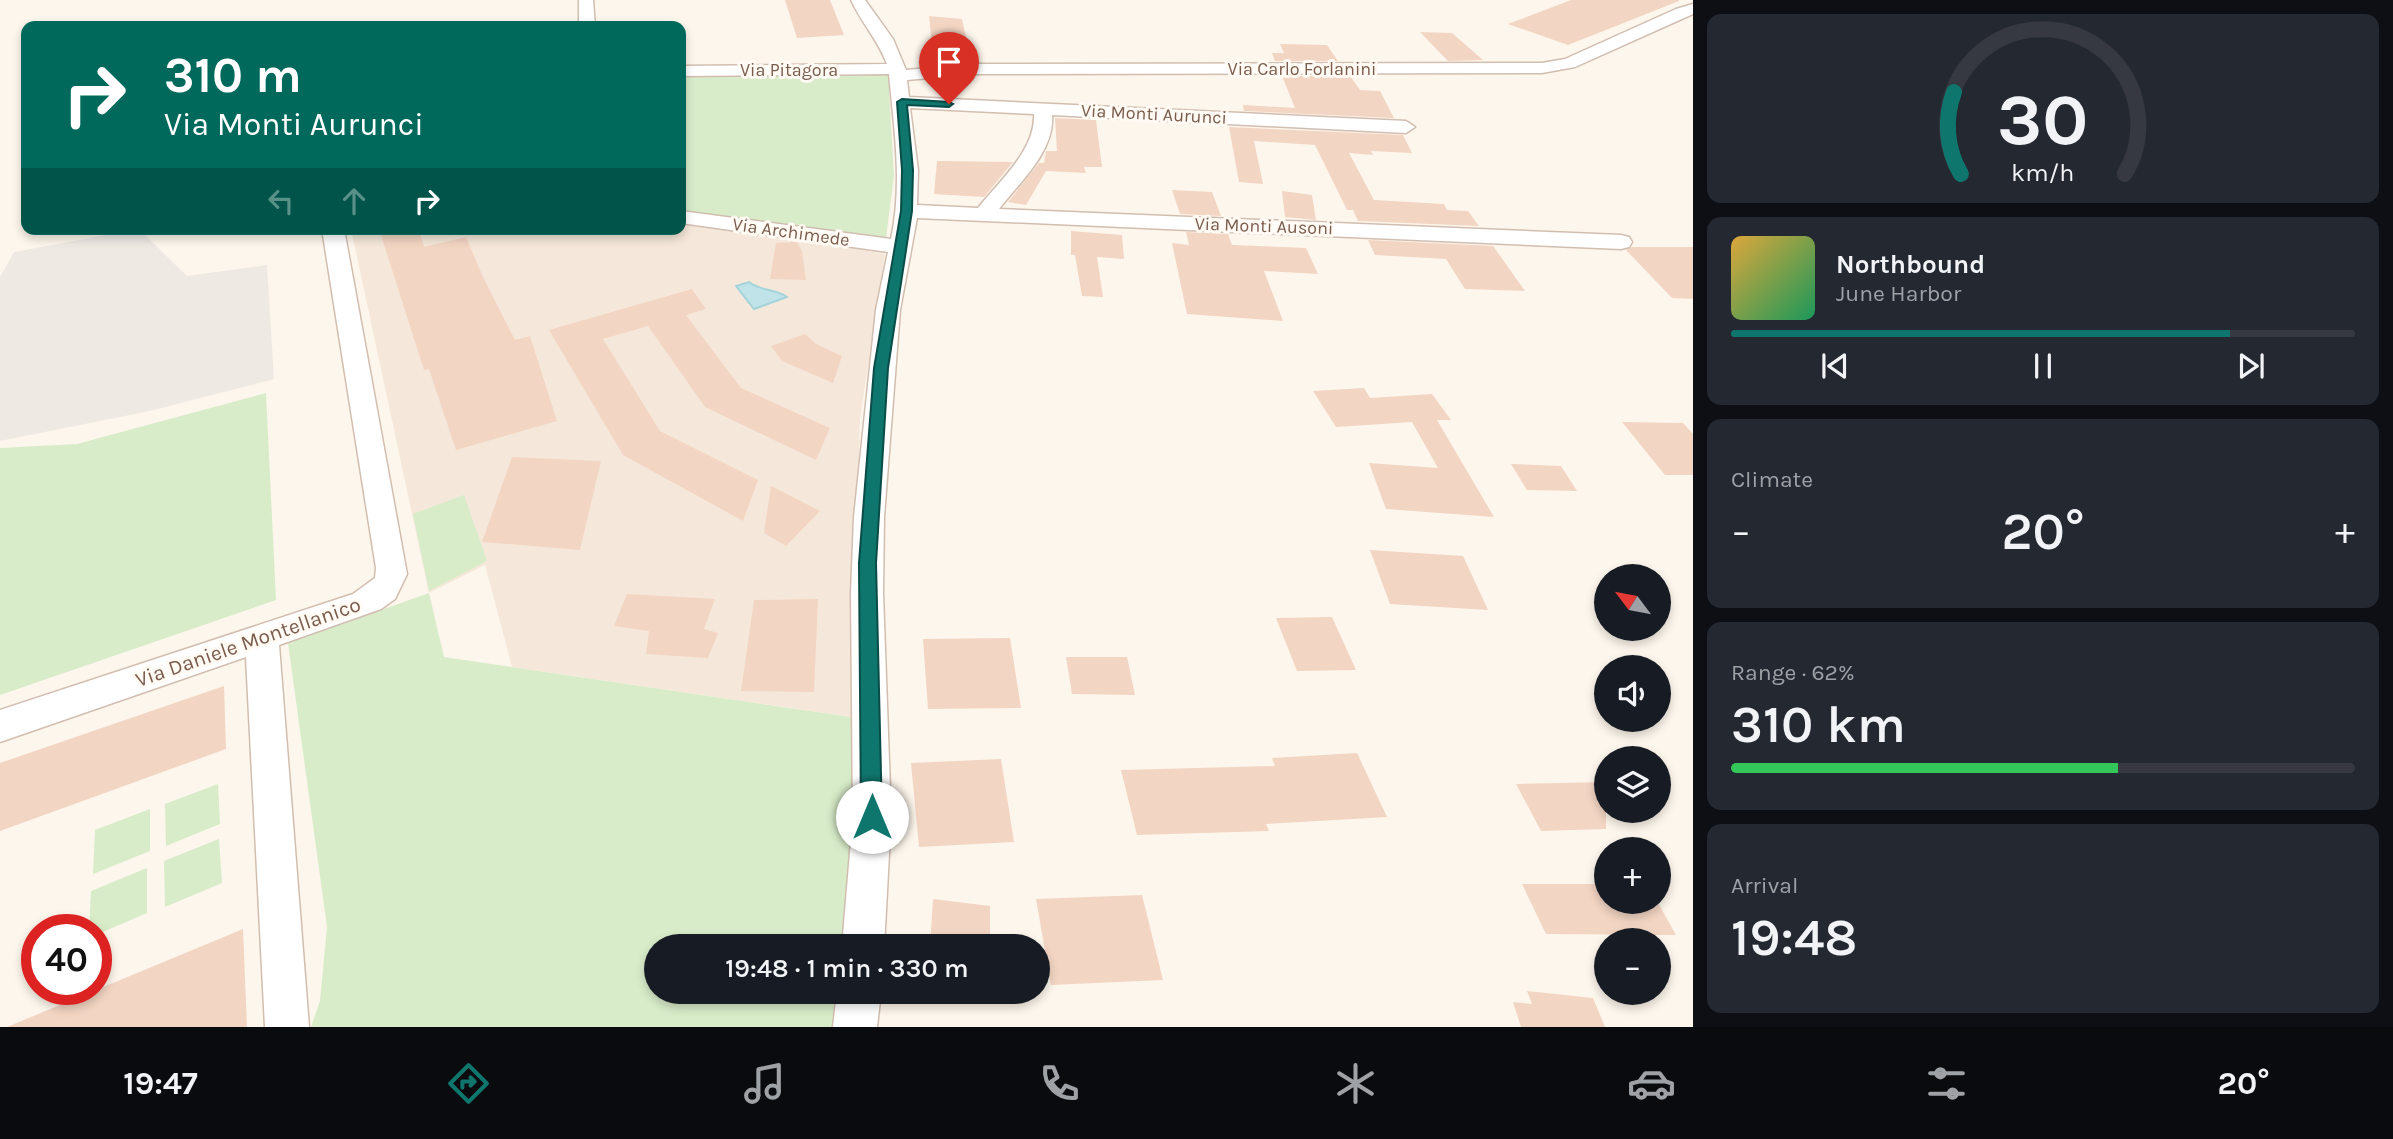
<!DOCTYPE html>
<meta charset="utf-8">
<style>
:root{--surface:#171b24;--page:#242831;--text:#f1f3f6;--muted:#9ea1a6;--line:#363941;--accent:#0f766e}
body{margin:0;font-family:Karla,sans-serif;background:var(--page);color:var(--text);height:100vh;display:flex;flex-direction:column;font-size:26px;white-space:nowrap}
*{box-sizing:border-box;margin:0}
p{font-size:23px;color:var(--muted)}
.icon{flex:none;width:38px;height:38px;fill:none;stroke:currentColor;stroke-width:2;stroke-linecap:round;stroke-linejoin:round}
.map{position:relative;flex:1;overflow:hidden}
.details{display:flex;flex-direction:column;gap:14px;padding:14px;background:#0d0f14;width:700px}
.details>*{flex:none}
.guide{position:absolute;left:21px;top:21px;width:665px;height:214px;border-radius:14px;box-shadow:0 4px 10px #0003;background:#00695c;color:#fff;overflow:hidden}
.needle{width:46px;rotate:302deg}
.fabs{position:absolute;left:1594px;top:564px;display:grid;gap:14px}
.fabs a{display:grid;place-items:center;width:77px;height:77px;border-radius:50%;background:var(--surface);box-shadow:0 4px 10px #0003;font-size:35px}
.speed{position:absolute;left:21px;top:914px;display:flex;gap:14px;font-size:35px;font-weight:700;text-align:center}
.speed>*{display:grid;place-content:center;width:91px;height:91px;border-radius:50%;background:var(--surface);box-shadow:0 4px 10px #0003;line-height:1}
.speed .limit{border:10px solid #d22;background:#fff;color:#111}
.pin{position:absolute;display:grid;place-items:center;width:60px;height:60px;color:#fff;margin:-72px -30px;border-radius:50% 50% 50% 0;rotate:-45deg;box-shadow:0 0 7px #0007}
.pin .icon{rotate:45deg}
.me{position:absolute;width:77px;margin:-38px;rotate:0deg;stroke-linejoin:round;filter:drop-shadow(0 0 5px #0008)}
.turn{display:flex;align-items:center;gap:24px;height:147px;padding:0 28px;font-size:32px}
.turn .icon{width:91px;height:91px;stroke-width:2.5}
.turn b{display:block;font-size:49px;line-height:60px}
.lanes{display:flex;align-items:center;height:66px;padding:0 28px;background:#0003;justify-content:center;gap:35px;direction:ltr}
.lanes .off{opacity:.35}
.big{font-size:52px;font-weight:600;line-height:1.1}
.details .card{flex:1;display:flex;flex-direction:column;justify-content:center;gap:10px;min-width:0;padding:0 24px;border-radius:14px;background:var(--page)}
.details .dial{align-items:center;gap:0}
.dial svg{height:182px;overflow:visible;fill:none;stroke:var(--line);stroke-width:7;stroke-linecap:round;text-anchor:middle}
.dial text{fill:var(--text);stroke:none}
.song{display:flex;align-items:center;gap:21px}
.cover{width:84px;height:84px;border-radius:10px;background:linear-gradient(135deg,hsl(40 70% 55%),hsl(150 70% 35%))}
.played{height:7px;border-radius:4px;background:linear-gradient(90deg,var(--accent) 80%,var(--line) 80%)}
.keys{display:flex;justify-content:space-around;direction:ltr}
.heat{display:flex;justify-content:space-between;align-items:center;font-size:38px;direction:ltr}
.charge{height:10px;border-radius:5px;background:linear-gradient(90deg,#34c759 62%,var(--line) 0)}
.trip{position:absolute;left:644px;top:934px;width:406px;height:70px;border-radius:35px;background:var(--surface);box-shadow:0 4px 10px #0003;font-weight:600;line-height:70px;text-align:center}
.menu{display:flex;height:112px;justify-content:space-around;align-items:center;background:#090b0e;color:var(--muted)}
.menu .icon{width:49px;height:49px}
.menu .selected{color:var(--accent)}
.menu b{font-size:32px;color:var(--text)}
main{display:flex;flex:1;min-height:0}
.map>svg:first-child{display:block}
.residential{fill:#f5e8da}
.industrial{fill:#efe9e4}
.green{fill:#d8ecc9}
.water{fill:#bfe3e8;stroke:#a5d3da;stroke-width:2}
.building{fill:#f3d5c3}
.lines{fill:none;stroke-linecap:round;stroke-linejoin:round}
.minor-casing{stroke:#d1beb0;stroke-width:3}
.minor{fill:#fff;fill-rule:evenodd}
.route{fill:#0f766e;stroke:#0a4d48;stroke-width:2}
.labels{text-anchor:middle;dominant-baseline:central;stroke-width:6;stroke-linejoin:round;paint-order:stroke}
.far-street-label{font-size:18px;fill:#7a5c4d;stroke:#fffaf3}
.street-label{font-size:21px;fill:#7a5c4d;stroke:#fffaf3}
</style>
<main>
<div class="map">
<svg width="1693" height="1027" viewBox="0 0 1693 1027">
<rect width="100%" height="100%" fill="#fdf6ec"/>
<polygon class="residential" points="681,217 885,254 860,419 851,717 512,667 485,565 429,593 351,229 681,229"/>
<polygon class="industrial" points="139,229 187,276 267,265 274,379 150,411 0,441 0,277 14,252"/>
<g class="green">
<polygon points="888,72 894,176 886,238 681,212 681,73"/>
<polygon points="266,393 276,600 0,695 0,448 77,444"/>
<polygon points="464,495 487,561 429,591 413,514"/>
<polygon points="429,593 444,657 851,717 857,815 844,947 656,947 656,992 838,992 834,1027 311,1027 320,1001 327,927 288,643"/>
<polygon points="218,784 220,824 166,846 165,804"/>
<polygon points="150,809 150,851 93,874 95,830"/>
<polygon points="219,839 222,883 165,907 164,861"/>
<polygon points="147,868 147,913 96,935 96,929 89,929 91,891"/>
</g>
<path class="water" d="M 749,282 C 762,292 775,288 787,297 L 754,309 L 736,286 Z"/>
<g class="building">
<polygon points="785,0 830,0 844,35 797,38"/>
<polygon points="1571,0 1679,0 1679,1 1568,45 1508,24"/>
<polygon points="929,16 962,19 971,60 934,58 939,44 932,43"/>
<polygon points="1420,32 1452,33 1483,60 1448,61"/>
<polygon points="1280,44 1327,45 1338,61 1275,61 1272,53 1284,53"/>
<polygon points="1282,76 1350,76 1360,90 1380,91 1394,118 1244,111 1243,105 1295,108"/>
<polygon points="1055,118 1096,120 1102,167 1084,167 1086,173 1046,171 1026,205 1008,202 1039,163 1044,163 1046,151 1057,151"/>
<polygon points="1229,127 1403,135 1412,153 1371,151 1373,155 1349,153 1374,200 1444,204 1447,210 1468,211 1479,226 1358,221 1353,210 1347,210 1315,145 1254,141 1263,184 1239,182"/>
<polygon points="937,161 1013,162 984,197 934,194"/>
<polygon points="1172,190 1212,192 1221,216 1180,214"/>
<polygon points="1282,191 1312,195 1316,220 1285,217"/>
<polygon points="379,229 419,229 424,247 466,237 483,277 515,340 530,336 557,421 456,450 429,369 424,370"/>
<polygon points="1071,231 1122,235 1124,259 1097,257 1103,297 1082,296 1075,255 1071,255"/>
<polygon points="1186,232 1228,234 1232,245 1306,248 1318,274 1264,271 1283,321 1187,314 1172,243 1189,245"/>
<polygon points="1368,240 1493,246 1525,291 1465,289 1446,259 1375,255"/>
<polygon points="797,242 802,251 806,280 770,279 776,243"/>
<polygon points="1632,247 1693,247 1693,299 1672,298 1626,250"/>
<polygon points="692,289 706,309 686,315 741,388 830,428 816,460 705,407 648,326 603,339 660,431 758,480 743,521 623,455 549,330"/>
<polygon points="805,334 816,344 842,356 833,383 782,361 771,346"/>
<polygon points="1364,388 1370,398 1432,394 1451,420 1437,420 1494,517 1386,509 1369,463 1438,468 1412,422 1336,427 1313,391"/>
<polygon points="1622,422 1683,423 1693,434 1693,475 1665,475"/>
<polygon points="512,457 601,461 580,550 482,542"/>
<polygon points="1511,464 1561,466 1577,491 1527,490"/>
<polygon points="771,486 820,511 786,546 764,533"/>
<polygon points="1370,550 1463,556 1488,610 1390,604"/>
<polygon points="627,594 715,599 704,629 718,633 708,658 646,654 649,631 614,626"/>
<polygon points="818,599 814,692 741,691 754,600"/>
<polygon points="1332,617 1356,670 1297,671 1276,618"/>
<polygon points="1010,638 1021,708 928,709 923,639"/>
<polygon points="1066,657 1127,657 1135,695 1072,694"/>
<polygon points="224,686 226,749 0,831 0,763"/>
<polygon points="1357,753 1387,817 1266,824 1269,831 1137,835 1121,770 1275,766 1272,758"/>
<polygon points="1001,759 1014,842 919,847 911,763"/>
<polygon points="1606,782 1606,829 1541,831 1516,784"/>
<polygon points="1522,884 1606,884 1606,901 1657,901 1676,935 1546,934"/>
<polygon points="1142,895 1163,980 1051,985 1036,899"/>
<polygon points="933,899 990,906 990,947 930,947"/>
<polygon points="243,929 247,1027 7,1027"/>
<polygon points="1527,991 1593,998 1605,1027 1521,1027 1513,1002 1532,1004"/>
</g>
<g class="lines">
<g class="minor-casing">
<g id="minor">
<polygon points="579,0 593,0 595,26 579,26"/>
<path d="M 851,0 L 865,0 L 893,39 L 906,70 L 974,64 L 1542,63 L 1565,59 L 1676,9 L 1693,4 L 1693,14 L 1575,67 L 1542,73 L 974,74 L 907,80 L 909,97 L 1406,121 L 1415,127 L 1406,133 L 1052,115 C 1055,151 1020,182 999,209 L 1621,235 L 1629,237 L 1632,242 L 1629,247 L 1621,249 L 917,218 L 900,310 L 884,517 L 883,593 L 891,817 L 884,947 L 842,947 L 853,817 L 851,593 L 854,517 L 876,310 L 888,252 L 681,223 L 681,211 L 891,239 C 903,184 894,129 889,74 L 681,76 L 681,66 L 887,64 C 877,38 862,24 851,0 ZM 910,108 L 1034,114 C 1036,150 999,181 978,208 L 917,205 L 918,170 Z"/>
<polygon points="322,229 344,229 407,574 395,599 381,609 279,645 309,1027 265,1027 246,657 0,742 0,710 353,594 375,578 376,568"/>
<polygon points="837,992 881,992 877,1027 833,1027"/>
</g>
</g>
<use href="#minor" class="minor"/>
</g>
<polygon class="route" points="902,99 949,102 953,104 949,107 907,105 913,170 912,211 888,368 876,563 882,817 879,824 872,826 864,824 861,817 859,563 874,368 901,211 902,170 897,102"/>
<g class="labels">
<g class="far-street-label">
<text x="1302" y="69">Via Carlo Forlanini</text>
<text x="789" y="70">Via Pitagora</text>
<text transform="translate(1154 114) rotate(3)">Via Monti Aurunci</text>
<text transform="translate(1264 226) rotate(2)">Via Monti Ausoni</text>
<text transform="translate(791 232) rotate(8)">Via Archimede</text>
</g>
<g class="street-label">
<text transform="translate(248 642) rotate(-19)">Via Daniele Montellanico</text>
</g>
</g>
</svg>
<div class="fabs">
<a><svg class="needle" viewBox="-14 -14 28 28"><path d="M0-13l5 13h-10z" fill="#e53935"/><path d="M0 13l5-13h-10z" fill="#9ea1a6"/></svg></a>
<a><svg class="icon" aria-label="sound" viewBox="0 0 24 24"><path d="M4 9h4l5-4v14l-5-4H4zM17 9q2 3 0 6"/></svg></a>
<a><svg class="icon" aria-label="layers" viewBox="0 0 24 24"><path d="M12 4l9 5-9 5-9-5zM3 14l9 5 9-5"/></svg></a>
<a>+</a>
<a>−</a>
</div>
<div class="speed"><div class="limit">40</div></div>
<div class="pin" style="left:949px;top:104px;background:#d93025"><svg class="icon" aria-label="arrive" viewBox="0 0 24 24"><path d="M6 21V4h12l-3 4 3 4H6"/></svg></div>
<svg class="me" style="left:872px;top:817px" viewBox="-20 -20 40 40"><circle r="19" fill="#fff"/><path d="M0-13L10 11 0 6-10 11z" fill="#0f766e"/></svg>
<div class="trip">19:48 · 1 min · 330 m</div>
<div class="guide">
<div class="turn"><svg class="icon" aria-label="right" viewBox="0 0 24 24"><path d="M7 20v-9h11M14 6l5 5-5 5"/></svg><div><b>310 m</b>Via Monti Aurunci</div></div>
<div class="lanes"><svg class="icon off" aria-label="left" viewBox="0 0 24 24"><path d="M17 20v-9H6M10 6l-5 5 5 5"/></svg><svg class="icon off" aria-label="ahead" viewBox="0 0 24 24"><path d="M12 20V5M6 11l6-6 6 6"/></svg><svg class="icon" aria-label="right" viewBox="0 0 24 24"><path d="M7 20v-9h11M14 6l5 5-5 5"/></svg></div>
</div>
</div>
<section class="details">
<div class="card dial"><svg viewBox="0 0 100 80">
<path d="M14 69A42 42 0 1 1 86 69"/>
<path d="M14 69A42 42 0 0 1 11 33" stroke="#0f766e"/>
<text x="50" y="56" font-size="32" font-weight="700">30</text>
<text x="50" y="72" font-size="11">km/h</text>
</svg></div>
<div class="card">
<div class="song"><i class="cover"></i><div><b>Northbound</b><p>June Harbor</p></div></div>
<div class="played"></div>
<div class="keys"><svg class="icon" aria-label="previous" viewBox="0 0 24 24"><path d="M18 5L8 12l10 7zM5 5v14"/></svg><svg class="icon" aria-label="pause" viewBox="0 0 24 24"><path d="M8 5v14M16 5v14"/></svg><svg class="icon" aria-label="next" viewBox="0 0 24 24"><path d="M6 5l10 7-10 7zM19 5v14"/></svg></div>
</div>
<div class="card"><p>Climate</p>
<div class="heat"><a>−</a><b class="big">20°</b><a>+</a></div>
</div>
<div class="card"><p>Range · 62%</p><b class="big">310 km</b><div class="charge"></div></div>
<div class="card"><p>Arrival</p><b class="big">19:48</b></div>
</section>
</main>
<nav class="menu">
<b>19:47</b>
<svg class="icon selected" aria-label="directions" viewBox="0 0 24 24"><path d="M12 3l9 9-9 9-9-9zM9 14v-3h6M13 9l2 2-2 2"/></svg>
<svg class="icon" aria-label="music" viewBox="0 0 24 24"><path d="M9 18V5l10-2v13"/><circle cx="6" cy="18" r="3"/><circle cx="16" cy="16" r="3"/></svg>
<svg class="icon" aria-label="phone" viewBox="0 0 24 24"><path d="M5 4h4l2 5-3 2q2 4 5 5l2-3 5 2v4C11 20 4 13 5 4z"/></svg>
<svg class="icon" aria-label="climate" viewBox="0 0 24 24"><path d="M12 3v18M4 7l16 10M4 17L20 7"/></svg>
<svg class="icon" aria-label="car" viewBox="0 0 24 24"><path d="M5 17H2v-5l4-1 3-4h7l3 4 3 1v5h-3M9 17h6M6 11h13"/><circle cx="7" cy="17" r="2"/><circle cx="17" cy="17" r="2"/></svg>
<svg class="icon" aria-label="filters" viewBox="0 0 24 24"><path d="M4 7h16M4 17h16"/><circle cx="9" cy="7" r="2"/><circle cx="15" cy="17" r="2"/></svg>
<b>20°</b>
</nav>
